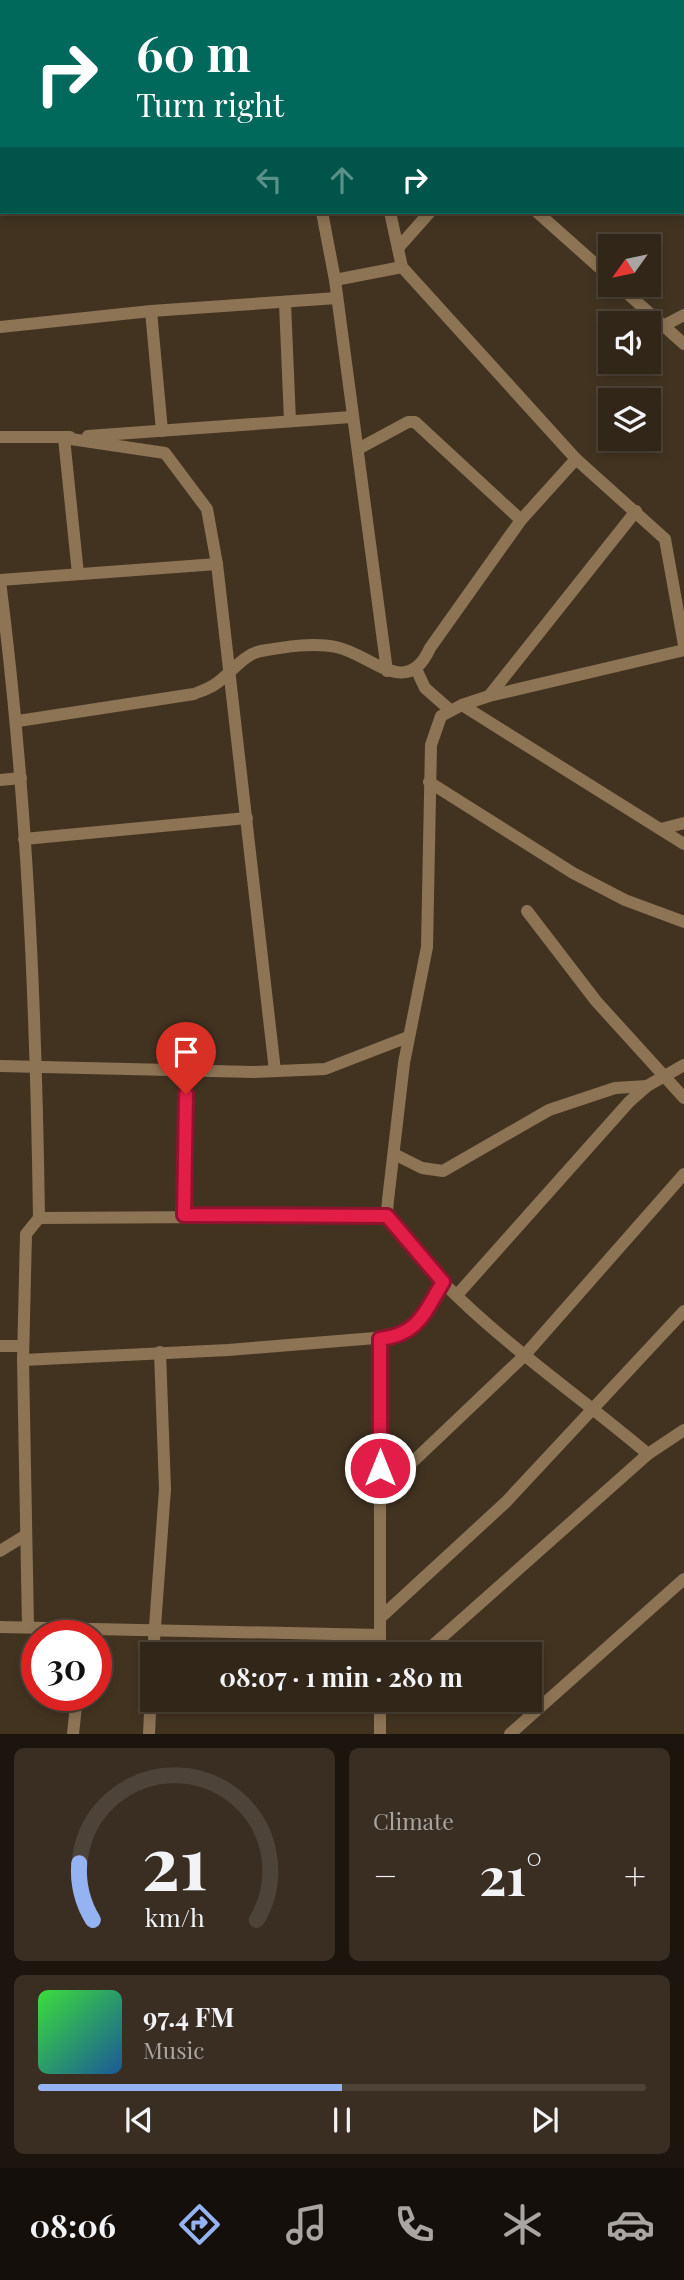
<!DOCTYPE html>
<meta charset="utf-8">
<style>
:root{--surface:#322619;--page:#3a2e22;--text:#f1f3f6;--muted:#a8a5a2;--line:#4d4338;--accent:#95b2f1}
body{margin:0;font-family:"Playfair Display",serif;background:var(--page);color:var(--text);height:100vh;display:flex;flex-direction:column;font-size:26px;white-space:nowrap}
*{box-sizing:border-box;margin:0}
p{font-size:23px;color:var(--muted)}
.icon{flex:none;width:38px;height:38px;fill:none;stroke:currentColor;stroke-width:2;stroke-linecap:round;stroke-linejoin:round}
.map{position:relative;height:1734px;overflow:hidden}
.details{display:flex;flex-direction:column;gap:14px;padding:14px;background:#1c150e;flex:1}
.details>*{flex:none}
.hud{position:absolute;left:0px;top:0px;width:684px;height:214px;box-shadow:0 4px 10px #0003,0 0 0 2px var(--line);background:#00695c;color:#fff;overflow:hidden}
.needle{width:46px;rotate:237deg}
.tools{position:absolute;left:598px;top:234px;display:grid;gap:14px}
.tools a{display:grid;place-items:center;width:63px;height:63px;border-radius:0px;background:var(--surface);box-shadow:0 4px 10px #0003,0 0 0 2px var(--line);font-size:35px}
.speed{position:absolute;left:21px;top:1620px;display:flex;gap:14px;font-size:35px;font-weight:700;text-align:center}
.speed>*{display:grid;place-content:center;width:91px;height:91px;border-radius:50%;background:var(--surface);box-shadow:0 4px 10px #0003,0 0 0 2px var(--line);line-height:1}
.speed .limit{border:10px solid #d22;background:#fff;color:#111}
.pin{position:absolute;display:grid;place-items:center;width:60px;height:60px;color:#fff;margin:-72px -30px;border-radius:50% 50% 50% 0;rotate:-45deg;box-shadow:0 0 7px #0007}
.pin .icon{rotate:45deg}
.me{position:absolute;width:77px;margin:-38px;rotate:0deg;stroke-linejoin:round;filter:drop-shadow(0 0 5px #0008)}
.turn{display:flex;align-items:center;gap:24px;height:147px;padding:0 21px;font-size:32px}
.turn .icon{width:91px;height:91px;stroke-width:2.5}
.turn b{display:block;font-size:49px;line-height:60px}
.lanes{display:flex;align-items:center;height:66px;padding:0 21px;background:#0003;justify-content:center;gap:35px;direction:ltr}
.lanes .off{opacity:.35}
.big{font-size:52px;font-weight:700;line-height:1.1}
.details .card{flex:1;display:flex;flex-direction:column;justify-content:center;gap:10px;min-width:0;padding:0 24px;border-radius:10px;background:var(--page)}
.details .dial{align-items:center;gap:0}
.dial svg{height:182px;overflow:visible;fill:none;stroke:var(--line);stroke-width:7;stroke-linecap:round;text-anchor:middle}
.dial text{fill:var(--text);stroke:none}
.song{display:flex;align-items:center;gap:21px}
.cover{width:84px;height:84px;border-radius:10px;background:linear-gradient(135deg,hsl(120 70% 55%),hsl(210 70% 35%))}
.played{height:7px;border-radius:4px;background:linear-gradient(90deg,var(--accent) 50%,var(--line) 50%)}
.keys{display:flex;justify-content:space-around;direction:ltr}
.heat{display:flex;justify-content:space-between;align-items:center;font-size:38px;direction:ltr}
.details .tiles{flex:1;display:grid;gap:14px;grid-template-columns:1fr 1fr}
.card:last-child{grid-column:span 2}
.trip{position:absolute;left:140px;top:1642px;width:402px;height:70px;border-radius:0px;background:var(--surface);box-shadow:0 4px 10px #0003,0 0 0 2px var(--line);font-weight:700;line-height:70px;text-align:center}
.tab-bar{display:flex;height:112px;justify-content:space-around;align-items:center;background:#140f0a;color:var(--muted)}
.tab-bar .icon{width:49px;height:49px}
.tab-bar .current{color:var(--accent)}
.tab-bar b{font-size:32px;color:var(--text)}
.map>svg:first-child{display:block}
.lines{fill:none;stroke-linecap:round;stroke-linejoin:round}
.minor{stroke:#8d7455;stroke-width:12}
.route-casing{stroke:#92132f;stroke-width:18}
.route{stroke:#e11d48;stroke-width:12}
</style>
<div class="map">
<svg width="684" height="1734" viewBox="0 0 684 1734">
<rect width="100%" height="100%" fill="#423321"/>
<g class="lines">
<g class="minor">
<polyline points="302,0 304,2"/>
<polyline points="676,0 676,2"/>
<polyline points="70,2 71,0"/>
<polyline points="236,2 237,0"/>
<polyline points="0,21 2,22"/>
<polyline points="682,120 684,119"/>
<polyline points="0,135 2,131"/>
<polyline points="0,181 2,181"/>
<polyline points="322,212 335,280 387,671"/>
<polyline points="390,212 402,267 576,459 665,539 684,645"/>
<polyline points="537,212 611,278"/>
<polyline points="398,248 430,212"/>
<polyline points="335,280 402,267"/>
<polyline points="618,285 684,344"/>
<polyline points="285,303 290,421"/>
<polyline points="151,311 162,431"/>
<polyline points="663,326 684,315"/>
<polyline points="0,327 151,311 337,298"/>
<polyline points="88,436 351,417"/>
<polyline points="0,437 70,437"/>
<polyline points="64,438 165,453 207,509 217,564 275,1071"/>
<polyline points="64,438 78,574"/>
<polyline points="358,449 408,422 415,422 521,520"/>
<polyline points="0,580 217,564"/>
<path d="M 0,581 C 27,792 36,1005 39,1218"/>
<polyline points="416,669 425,688 450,710"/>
<polyline points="489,696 636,511"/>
<polyline points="462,705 684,844"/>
<path d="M 18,721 L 194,694 C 201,691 208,689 214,685 C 229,676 243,654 261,651 C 284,647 313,642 336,647 C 371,654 407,700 430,648 L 521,520 L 576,459"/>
<polyline points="0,780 21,778"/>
<polyline points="429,782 573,873 625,900 684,922"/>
<polyline points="661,829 684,823"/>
<polyline points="24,839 247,818"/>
<polyline points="527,911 596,1001 684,1098"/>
<polyline points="0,1066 254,1072 325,1069 408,1037"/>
<polyline points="394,1154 422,1168 443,1171 549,1110 615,1088 647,1086"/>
<polyline points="184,1215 186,1070"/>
<polyline points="457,1295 629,1102 647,1086 684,1065"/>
<polyline points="0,1346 23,1346"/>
<polyline points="23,1360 228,1350 400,1336 412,1330 443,1282"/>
<path d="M 648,1454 C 568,1386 478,1328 410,1246 C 403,1238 391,1227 388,1216 C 386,1212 388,1205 388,1200 L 404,1063 L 427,947 L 431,745 L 441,716 L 462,705 L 489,696 L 684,650"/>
<polyline points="380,1493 523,1357 684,1174"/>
<polyline points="0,1551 26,1535"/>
<polyline points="380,1618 506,1502 684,1311"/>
<polyline points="28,1626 23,1360 26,1234 39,1218 387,1216"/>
<polyline points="0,1627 380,1635"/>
<polyline points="153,1654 165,1489 160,1352"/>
<polyline points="380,1654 380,1339"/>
<polyline points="423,1654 648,1454 684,1430"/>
<polyline points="73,1734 77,1696"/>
<polyline points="149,1734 152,1671"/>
<polyline points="380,1734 380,1699"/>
<polyline points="510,1734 684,1579"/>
</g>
</g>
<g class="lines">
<g class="route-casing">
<path id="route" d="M 186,1094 L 184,1215 L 387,1216 L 443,1282 C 424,1313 419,1334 380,1339 L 380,1468"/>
</g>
<use href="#route" class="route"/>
</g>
</svg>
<div class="tools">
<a><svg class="needle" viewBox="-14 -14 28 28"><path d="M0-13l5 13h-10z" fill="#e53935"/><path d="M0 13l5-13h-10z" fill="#a8a5a2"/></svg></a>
<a><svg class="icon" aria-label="sound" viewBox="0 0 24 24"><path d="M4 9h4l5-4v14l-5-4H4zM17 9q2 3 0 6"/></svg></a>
<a><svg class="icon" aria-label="layers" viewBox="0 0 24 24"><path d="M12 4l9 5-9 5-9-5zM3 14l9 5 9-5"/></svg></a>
</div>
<div class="speed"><div class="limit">30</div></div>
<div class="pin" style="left:186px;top:1094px;background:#d93025"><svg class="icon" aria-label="arrive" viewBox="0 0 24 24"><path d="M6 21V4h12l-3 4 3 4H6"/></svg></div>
<svg class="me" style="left:380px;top:1468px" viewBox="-20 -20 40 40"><circle r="17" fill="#e11d48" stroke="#fff" stroke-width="3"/><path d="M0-11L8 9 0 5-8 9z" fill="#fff"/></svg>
<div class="trip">08:07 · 1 min · 280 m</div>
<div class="hud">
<div class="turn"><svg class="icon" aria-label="right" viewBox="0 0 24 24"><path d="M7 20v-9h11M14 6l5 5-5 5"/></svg><div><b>60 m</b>Turn right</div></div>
<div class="lanes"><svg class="icon off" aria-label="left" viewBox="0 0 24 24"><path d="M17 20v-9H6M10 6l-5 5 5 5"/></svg><svg class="icon off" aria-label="ahead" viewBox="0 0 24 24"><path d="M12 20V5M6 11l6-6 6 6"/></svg><svg class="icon" aria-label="right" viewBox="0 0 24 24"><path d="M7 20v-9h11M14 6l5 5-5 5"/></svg></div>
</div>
</div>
<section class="details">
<div class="tiles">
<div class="card dial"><svg viewBox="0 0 100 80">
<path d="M14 69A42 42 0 1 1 86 69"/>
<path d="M14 69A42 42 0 0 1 8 44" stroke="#95b2f1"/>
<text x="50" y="56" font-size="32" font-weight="700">21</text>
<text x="50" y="72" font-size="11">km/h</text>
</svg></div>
<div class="card"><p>Climate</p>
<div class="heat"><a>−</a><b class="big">21°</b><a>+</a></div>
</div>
<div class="card">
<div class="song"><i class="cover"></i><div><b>97.4 FM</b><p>Music</p></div></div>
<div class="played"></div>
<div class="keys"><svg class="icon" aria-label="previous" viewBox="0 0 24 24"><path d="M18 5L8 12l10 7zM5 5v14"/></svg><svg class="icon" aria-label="pause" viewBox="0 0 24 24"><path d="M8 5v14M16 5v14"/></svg><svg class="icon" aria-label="next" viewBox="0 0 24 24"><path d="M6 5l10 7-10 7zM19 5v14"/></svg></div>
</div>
</div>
</section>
<nav class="tab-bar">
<b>08:06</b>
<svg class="icon current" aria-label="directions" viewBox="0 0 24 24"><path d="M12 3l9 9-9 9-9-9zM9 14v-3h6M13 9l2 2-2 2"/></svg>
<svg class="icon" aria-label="music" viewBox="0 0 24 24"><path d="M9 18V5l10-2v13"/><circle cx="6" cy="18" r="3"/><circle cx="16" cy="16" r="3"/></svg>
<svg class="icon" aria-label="phone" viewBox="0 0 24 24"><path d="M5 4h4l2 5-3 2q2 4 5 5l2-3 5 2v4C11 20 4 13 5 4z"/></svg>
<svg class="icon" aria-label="climate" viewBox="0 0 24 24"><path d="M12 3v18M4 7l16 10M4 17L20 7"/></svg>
<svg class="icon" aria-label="car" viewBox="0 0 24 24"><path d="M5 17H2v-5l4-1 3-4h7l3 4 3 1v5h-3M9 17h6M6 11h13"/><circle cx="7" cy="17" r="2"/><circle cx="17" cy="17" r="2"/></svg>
</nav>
